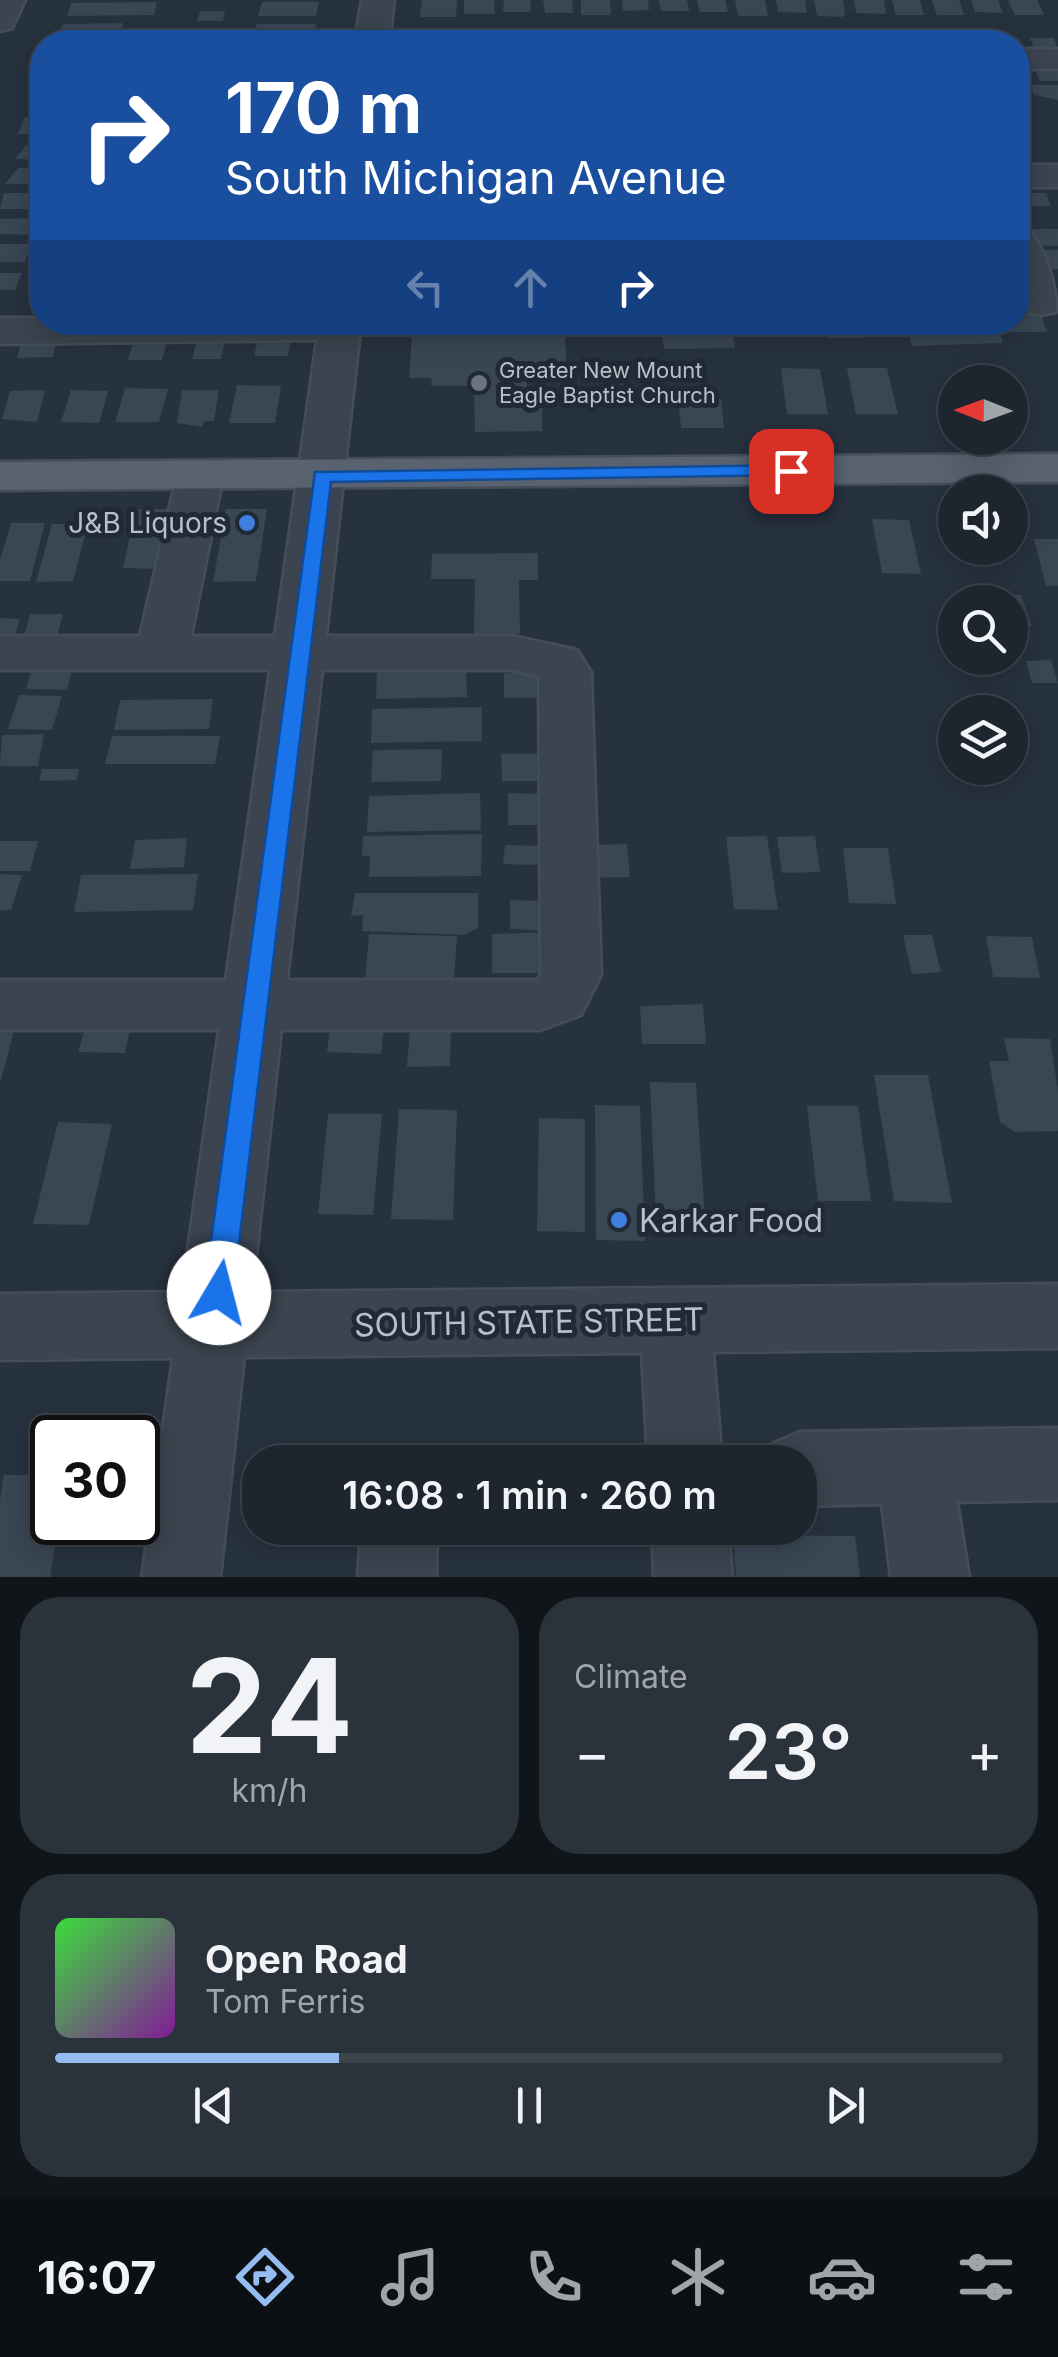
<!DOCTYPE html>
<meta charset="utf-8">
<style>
:root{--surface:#1d262f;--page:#2a323b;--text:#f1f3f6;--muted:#a0a5aa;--line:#3b434b;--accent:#94bcf1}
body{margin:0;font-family:Inter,sans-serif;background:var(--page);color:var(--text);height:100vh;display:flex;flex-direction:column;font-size:38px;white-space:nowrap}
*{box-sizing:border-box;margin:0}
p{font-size:32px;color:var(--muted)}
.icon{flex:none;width:55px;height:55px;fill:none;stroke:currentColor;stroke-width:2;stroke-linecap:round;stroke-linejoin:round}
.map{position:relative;height:1577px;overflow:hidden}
.sheet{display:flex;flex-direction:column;gap:20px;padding:20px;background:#10151a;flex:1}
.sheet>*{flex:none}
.guide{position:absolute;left:30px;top:30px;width:1000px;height:305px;border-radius:40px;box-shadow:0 5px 25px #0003,0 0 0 2px var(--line);background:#1a4fa0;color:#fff;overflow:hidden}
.needle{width:65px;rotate:271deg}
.buttons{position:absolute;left:938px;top:365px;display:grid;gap:20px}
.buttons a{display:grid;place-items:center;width:90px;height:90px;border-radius:50%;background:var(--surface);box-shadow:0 5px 25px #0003,0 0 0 2px var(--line);font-size:50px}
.speed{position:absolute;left:30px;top:1415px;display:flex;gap:20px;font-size:50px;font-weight:700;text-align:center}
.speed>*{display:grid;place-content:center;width:130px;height:130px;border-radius:50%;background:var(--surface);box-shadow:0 5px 25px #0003,0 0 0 2px var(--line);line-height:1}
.speed .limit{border:5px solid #111;border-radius:15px;background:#fff;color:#111}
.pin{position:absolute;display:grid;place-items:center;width:85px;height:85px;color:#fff;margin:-42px;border-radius:20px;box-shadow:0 5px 15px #0006}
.me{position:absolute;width:110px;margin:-55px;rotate:8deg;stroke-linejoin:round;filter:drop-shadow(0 0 8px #0008)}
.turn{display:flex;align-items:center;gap:35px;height:210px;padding:0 30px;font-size:45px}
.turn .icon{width:130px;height:130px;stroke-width:2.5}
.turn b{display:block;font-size:70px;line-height:85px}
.lanes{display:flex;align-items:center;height:95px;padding:0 30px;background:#0003;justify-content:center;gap:50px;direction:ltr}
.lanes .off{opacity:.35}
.big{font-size:75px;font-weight:600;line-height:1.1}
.sheet .tile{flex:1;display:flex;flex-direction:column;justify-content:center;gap:15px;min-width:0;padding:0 35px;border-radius:40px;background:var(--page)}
.sheet .dial{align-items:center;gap:0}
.dial b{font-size:130px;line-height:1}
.song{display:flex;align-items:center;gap:30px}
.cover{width:120px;height:120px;border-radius:15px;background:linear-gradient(135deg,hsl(120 70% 55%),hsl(290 70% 35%))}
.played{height:10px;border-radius:5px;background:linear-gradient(90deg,var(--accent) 30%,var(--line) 30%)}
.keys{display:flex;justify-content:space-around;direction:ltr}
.heat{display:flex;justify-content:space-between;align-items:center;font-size:55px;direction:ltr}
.sheet .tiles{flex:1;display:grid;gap:20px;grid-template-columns:1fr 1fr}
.tile:last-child{grid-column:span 2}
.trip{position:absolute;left:242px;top:1445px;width:575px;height:100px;border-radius:40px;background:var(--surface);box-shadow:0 5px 25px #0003,0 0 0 2px var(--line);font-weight:600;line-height:100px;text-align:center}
.menu{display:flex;height:160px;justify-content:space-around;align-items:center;background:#0c0f13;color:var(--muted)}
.menu .icon{width:70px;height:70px}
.menu .current{color:var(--accent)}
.menu b{font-size:45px;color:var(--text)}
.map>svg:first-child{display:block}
.building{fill:#394654}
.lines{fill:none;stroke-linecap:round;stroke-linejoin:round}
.minor-casing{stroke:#454d58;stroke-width:5}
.major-casing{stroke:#454d58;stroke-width:5}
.minor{fill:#3b444f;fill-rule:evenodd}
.major{fill:#59636f;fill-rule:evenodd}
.route{fill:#1a73e8;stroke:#114b97;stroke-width:2.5}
.worship-dot{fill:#6b7280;stroke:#202934;stroke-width:4}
.shop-dot{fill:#3f7fe0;stroke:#202934;stroke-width:4}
.labels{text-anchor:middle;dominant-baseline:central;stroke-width:10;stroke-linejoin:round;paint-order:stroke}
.far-poi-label{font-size:22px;fill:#b8bfc9;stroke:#202934;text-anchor:start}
.poi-label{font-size:28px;fill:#b8bfc9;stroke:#202934;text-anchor:end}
.near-poi-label{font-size:32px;fill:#b8bfc9;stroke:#202934;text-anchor:start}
.near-street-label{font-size:32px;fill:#b8bfc9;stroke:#202934}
</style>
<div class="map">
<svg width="1058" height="1577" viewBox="0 0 1058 1577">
<rect width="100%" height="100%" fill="#27323f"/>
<g class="building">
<polygon points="422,0 457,0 456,17 420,17"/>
<polygon points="464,0 494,0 495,14 464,14"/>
<polygon points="504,0 531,0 530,12 503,12"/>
<polygon points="543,0 572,0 573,13 545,13"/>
<polygon points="581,0 610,0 611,15 581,15"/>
<polygon points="622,0 648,0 649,10 623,11"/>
<polygon points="659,0 687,0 689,11 661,11"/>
<polygon points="697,0 725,0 728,12 700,12"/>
<polygon points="735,0 765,0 768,16 738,16"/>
<polygon points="776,0 805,0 807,13 778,12"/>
<polygon points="814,0 843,0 845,13 843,17 817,16"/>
<polygon points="854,0 884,0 886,14 856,13"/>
<polygon points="892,0 920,0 924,15 896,15"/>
<polygon points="932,0 959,0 964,15 937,15"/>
<polygon points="971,0 998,0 1003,13 975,12"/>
<polygon points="1008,0 1037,0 1044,15 1015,15"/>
<polygon points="157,2 154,15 67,16 71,3"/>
<polygon points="262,2 319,2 316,16 258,16"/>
<polygon points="200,11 225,11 223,21 197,21"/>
<polygon points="123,23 118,38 58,38 63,24"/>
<polygon points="257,24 316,24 313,38 253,38"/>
<polygon points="155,32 181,32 178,42 152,42"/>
<polygon points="194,32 219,32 217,42 191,42"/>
<polygon points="507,33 534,33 533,42 507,42"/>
<polygon points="581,34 608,34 609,42 581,42"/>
<polygon points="745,34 771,34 772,42 746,42"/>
<polygon points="1030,38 1054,38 1058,50 1035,50"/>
<polygon points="1058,64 1058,81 1040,81 1033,65"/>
<polygon points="1030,85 1058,85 1058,100 1034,95"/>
<polygon points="25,117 42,117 42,134 18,134"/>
<polygon points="26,145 42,145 42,160 15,159"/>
<polygon points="18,168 42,168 42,184 5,184"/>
<polygon points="4,193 42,193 42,209 0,209"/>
<polygon points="1018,193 1046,193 1051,206 1021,206"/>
<polygon points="40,218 34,235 0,234 0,219"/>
<polygon points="1030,229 1058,229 1058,246 1035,245"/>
<polygon points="0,244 31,244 25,262 0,262"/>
<polygon points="1032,250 1058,250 1058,269 1040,270"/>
<polygon points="0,273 22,273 15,290 0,290"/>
<polygon points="1018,309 1039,309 1047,332 1005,332 1002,322 1018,322"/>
<polygon points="824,322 859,322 863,338 828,338"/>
<polygon points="905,322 988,322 997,325 1003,343 912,346"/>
<polygon points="731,326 735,348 664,349 661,327"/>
<polygon points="565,334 567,379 527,380 527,400 542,400 542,431 475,432 474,386 431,386 432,378 409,378 412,335"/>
<polygon points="258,338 291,338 288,356 254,356"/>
<polygon points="22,339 57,339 53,357 17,358"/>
<polygon points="134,340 167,340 162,360 128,360"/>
<polygon points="197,340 225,341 221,359 192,359"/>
<polygon points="781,368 820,369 828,414 787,414"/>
<polygon points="847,368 887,368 898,414 856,414"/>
<polygon points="237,385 281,386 275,423 229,423"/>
<polygon points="125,388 168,389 159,422 115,422"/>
<polygon points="45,390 37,422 2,419 10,391"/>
<polygon points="71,390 108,391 99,423 61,422"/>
<polygon points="182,390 219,390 214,421 204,421 202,427 177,423"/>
<polygon points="678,399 721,399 724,428 681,428"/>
<polygon points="136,509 175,509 163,569 123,568"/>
<polygon points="226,509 267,509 256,581 213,582"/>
<polygon points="872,519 909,520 921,574 882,573"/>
<polygon points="11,523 45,523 30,581 0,581 0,560"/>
<polygon points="52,524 88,524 73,581 36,582"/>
<polygon points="1034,539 1058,539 1058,586 1046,586"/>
<polygon points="538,553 538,580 519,580 520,634 474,634 475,579 431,579 432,554"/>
<polygon points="960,595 1021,595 1032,626 1022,626 1025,633 1010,633 1010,602 962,602"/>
<polygon points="30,614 63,614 56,640 23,640"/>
<polygon points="0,618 20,619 13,642 0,642"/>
<polygon points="1051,660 1058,683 1032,683 1026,661"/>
<polygon points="466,664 467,697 376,699 377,666"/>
<polygon points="33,665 73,665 67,690 26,689"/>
<rect x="504" y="673" width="40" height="25"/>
<polygon points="19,695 62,696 52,730 8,729"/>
<polygon points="213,699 209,729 114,730 120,700"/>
<polygon points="482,707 482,741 371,743 372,709"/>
<polygon points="44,734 38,766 0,766 2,735"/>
<polygon points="112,736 220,736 215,764 105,764"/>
<polygon points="442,749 441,781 371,782 373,750"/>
<polygon points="501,754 542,754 543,781 502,781"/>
<polygon points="42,769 79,769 76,780 39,781"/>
<polygon points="480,793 481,830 367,832 369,796"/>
<polygon points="508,793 547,794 547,825 508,825"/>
<polygon points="482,834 481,876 369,877 370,856 362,856 363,836"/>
<polygon points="767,836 778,910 734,909 726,837"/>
<polygon points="815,836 820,872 782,873 777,837"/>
<polygon points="187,838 184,867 130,869 135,840"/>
<polygon points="0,841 38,841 30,871 0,871"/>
<polygon points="627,844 630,877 589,878 588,845"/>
<polygon points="505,845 543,846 543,865 503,864"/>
<polygon points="843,848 888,848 896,904 849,903"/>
<polygon points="0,874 22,875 11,910 0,910"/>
<polygon points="198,874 193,910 74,912 81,875"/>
<polygon points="355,893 478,893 478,928 464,935 362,931 363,915 351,916"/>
<polygon points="510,900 550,901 550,931 510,929"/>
<polygon points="548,932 548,973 492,973 492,934"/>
<polygon points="369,934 457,936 454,982 365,981"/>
<polygon points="903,935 932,935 941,972 912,974"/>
<polygon points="986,936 1032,937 1040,978 993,977"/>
<polygon points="703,1004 706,1044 642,1044 640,1006"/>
<polygon points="331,1016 385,1017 381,1054 327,1052"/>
<polygon points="88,1018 132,1019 125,1053 78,1052"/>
<polygon points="451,1026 450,1066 407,1067 410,1027"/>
<polygon points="0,1027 15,1027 1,1080 0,1080"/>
<polygon points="1004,1038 1050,1039 1058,1090 1058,1131 1015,1132 1000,1122 989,1061 1009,1061"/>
<polygon points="874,1075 928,1075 952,1203 894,1201"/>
<polygon points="650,1082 696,1083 705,1221 656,1220"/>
<polygon points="595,1105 640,1106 645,1241 596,1240"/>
<polygon points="807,1106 858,1106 871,1201 818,1201"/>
<polygon points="399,1109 457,1110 453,1220 391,1219"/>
<polygon points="328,1114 382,1114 373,1215 318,1214"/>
<polygon points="539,1118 585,1119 585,1232 537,1231"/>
<polygon points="58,1122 112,1124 89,1225 33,1224"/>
<polygon points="4,1475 52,1475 52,1522 59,1522 50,1577 0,1577 0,1500"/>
<polygon points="733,1535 855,1536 860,1577 736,1577"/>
</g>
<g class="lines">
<g class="minor-casing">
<g id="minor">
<polygon points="0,0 25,0 12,28 0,31"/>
<polygon points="362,0 394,0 389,42 355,42"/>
<rect x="1018" y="49" width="40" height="20"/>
<rect x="1018" y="165" width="40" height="22"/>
<path d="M 1018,229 L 1032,233 C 1045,252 1058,289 1056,312 L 1041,315 L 1026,312 L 1020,303 Z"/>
<path d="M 0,318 L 42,318 L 42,322 L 361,322 L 326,636 L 512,636 L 577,650 L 591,672 L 601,975 L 581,1015 L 540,1030 L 281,1030 L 252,1292 L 1058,1284 L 1058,1348 L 713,1352 L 722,1462 L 648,1462 L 642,1353 L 244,1357 L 220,1577 L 142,1577 L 173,1358 L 0,1360 L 0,1294 L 182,1292 L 219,1030 L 0,1030 L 0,980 L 226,980 L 270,670 L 0,670 L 0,636 L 140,636 L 177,476 L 184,466 L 200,462 L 216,466 L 223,476 L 191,636 L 275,636 L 317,340 L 0,344 ZM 322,670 L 512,670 L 539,676 L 541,974 L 538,980 L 287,980 Z"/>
<polygon points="1058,1428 1058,1500 957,1502 969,1577 891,1577 882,1504 800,1506 800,1462 766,1462 774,1443 800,1432"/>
<polygon points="361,1528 437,1528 436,1577 358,1577"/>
<polygon points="652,1528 728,1528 732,1577 654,1577"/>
</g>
</g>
<g class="major-casing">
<polygon id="major" points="1058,454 1058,482 0,490 0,462"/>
</g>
<use href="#minor" class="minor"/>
<use href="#major" class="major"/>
</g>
<polygon class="route" points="791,465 800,471 797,475 331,482 233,1293 229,1302 219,1306 209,1302 204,1293 315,472"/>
<circle class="worship-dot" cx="479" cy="383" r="10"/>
<g class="shop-dot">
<circle cx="247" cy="523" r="10"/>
<circle cx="619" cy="1220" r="10"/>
</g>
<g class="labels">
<g class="far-poi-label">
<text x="499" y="370">Greater New Mount<tspan x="499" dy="25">Eagle Baptist Church</tspan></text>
</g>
<g class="poi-label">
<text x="227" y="523">J&amp;B Liquors</text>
</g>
<g class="near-poi-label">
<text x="639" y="1220">Karkar Food</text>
</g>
<g class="near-street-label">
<text transform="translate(529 1322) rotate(-1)">SOUTH STATE STREET</text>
</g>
</g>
</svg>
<div class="buttons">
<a><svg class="needle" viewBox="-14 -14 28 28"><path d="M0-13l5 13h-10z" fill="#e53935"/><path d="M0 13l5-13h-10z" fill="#a0a5aa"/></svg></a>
<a><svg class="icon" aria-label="sound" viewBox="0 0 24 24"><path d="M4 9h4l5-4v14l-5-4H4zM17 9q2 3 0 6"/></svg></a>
<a><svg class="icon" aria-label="search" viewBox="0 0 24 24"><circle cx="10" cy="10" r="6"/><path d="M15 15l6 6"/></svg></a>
<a><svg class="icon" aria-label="layers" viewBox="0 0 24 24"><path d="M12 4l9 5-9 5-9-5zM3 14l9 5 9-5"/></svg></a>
</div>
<div class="speed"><div class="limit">30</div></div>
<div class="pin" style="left:791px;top:471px;background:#d93025"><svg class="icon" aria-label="arrive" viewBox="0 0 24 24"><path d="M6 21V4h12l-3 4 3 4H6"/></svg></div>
<svg class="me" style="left:219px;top:1293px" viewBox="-20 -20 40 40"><circle r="19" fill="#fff"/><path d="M0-13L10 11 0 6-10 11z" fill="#1a73e8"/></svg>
<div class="trip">16:08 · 1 min · 260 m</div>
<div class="guide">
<div class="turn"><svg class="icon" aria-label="right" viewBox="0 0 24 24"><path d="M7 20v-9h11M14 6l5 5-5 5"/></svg><div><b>170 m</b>South Michigan Avenue</div></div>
<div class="lanes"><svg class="icon off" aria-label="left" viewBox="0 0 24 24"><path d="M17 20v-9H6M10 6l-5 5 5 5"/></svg><svg class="icon off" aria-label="ahead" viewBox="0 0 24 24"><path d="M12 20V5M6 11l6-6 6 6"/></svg><svg class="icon" aria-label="right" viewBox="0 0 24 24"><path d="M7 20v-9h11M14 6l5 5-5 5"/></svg></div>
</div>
</div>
<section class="sheet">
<div class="tiles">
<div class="tile dial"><b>24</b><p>km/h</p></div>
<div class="tile"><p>Climate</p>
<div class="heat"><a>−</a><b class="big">23°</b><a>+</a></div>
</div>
<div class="tile">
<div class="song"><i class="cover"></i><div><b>Open Road</b><p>Tom Ferris</p></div></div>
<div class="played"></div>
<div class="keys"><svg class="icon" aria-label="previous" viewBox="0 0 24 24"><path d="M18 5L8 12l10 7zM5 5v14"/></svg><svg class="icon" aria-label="pause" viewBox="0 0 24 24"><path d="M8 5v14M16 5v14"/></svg><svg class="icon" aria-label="next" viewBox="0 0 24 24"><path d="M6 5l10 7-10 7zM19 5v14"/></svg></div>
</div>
</div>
</section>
<nav class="menu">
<b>16:07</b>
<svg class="icon current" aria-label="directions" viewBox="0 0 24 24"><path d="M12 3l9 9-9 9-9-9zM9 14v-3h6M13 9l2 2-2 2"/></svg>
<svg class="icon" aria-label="music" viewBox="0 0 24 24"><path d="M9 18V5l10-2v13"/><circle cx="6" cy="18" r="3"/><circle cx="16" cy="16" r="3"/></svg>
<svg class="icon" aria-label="phone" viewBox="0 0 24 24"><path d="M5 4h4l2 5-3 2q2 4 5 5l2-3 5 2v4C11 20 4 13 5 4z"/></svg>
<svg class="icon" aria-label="climate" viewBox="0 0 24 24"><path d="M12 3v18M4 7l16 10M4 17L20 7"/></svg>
<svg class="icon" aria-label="car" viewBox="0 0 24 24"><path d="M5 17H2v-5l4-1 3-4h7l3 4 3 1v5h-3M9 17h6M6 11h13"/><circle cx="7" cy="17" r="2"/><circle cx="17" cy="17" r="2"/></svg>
<svg class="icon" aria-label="filters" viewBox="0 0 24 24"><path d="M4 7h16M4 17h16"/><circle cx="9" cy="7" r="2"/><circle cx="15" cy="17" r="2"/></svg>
</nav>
